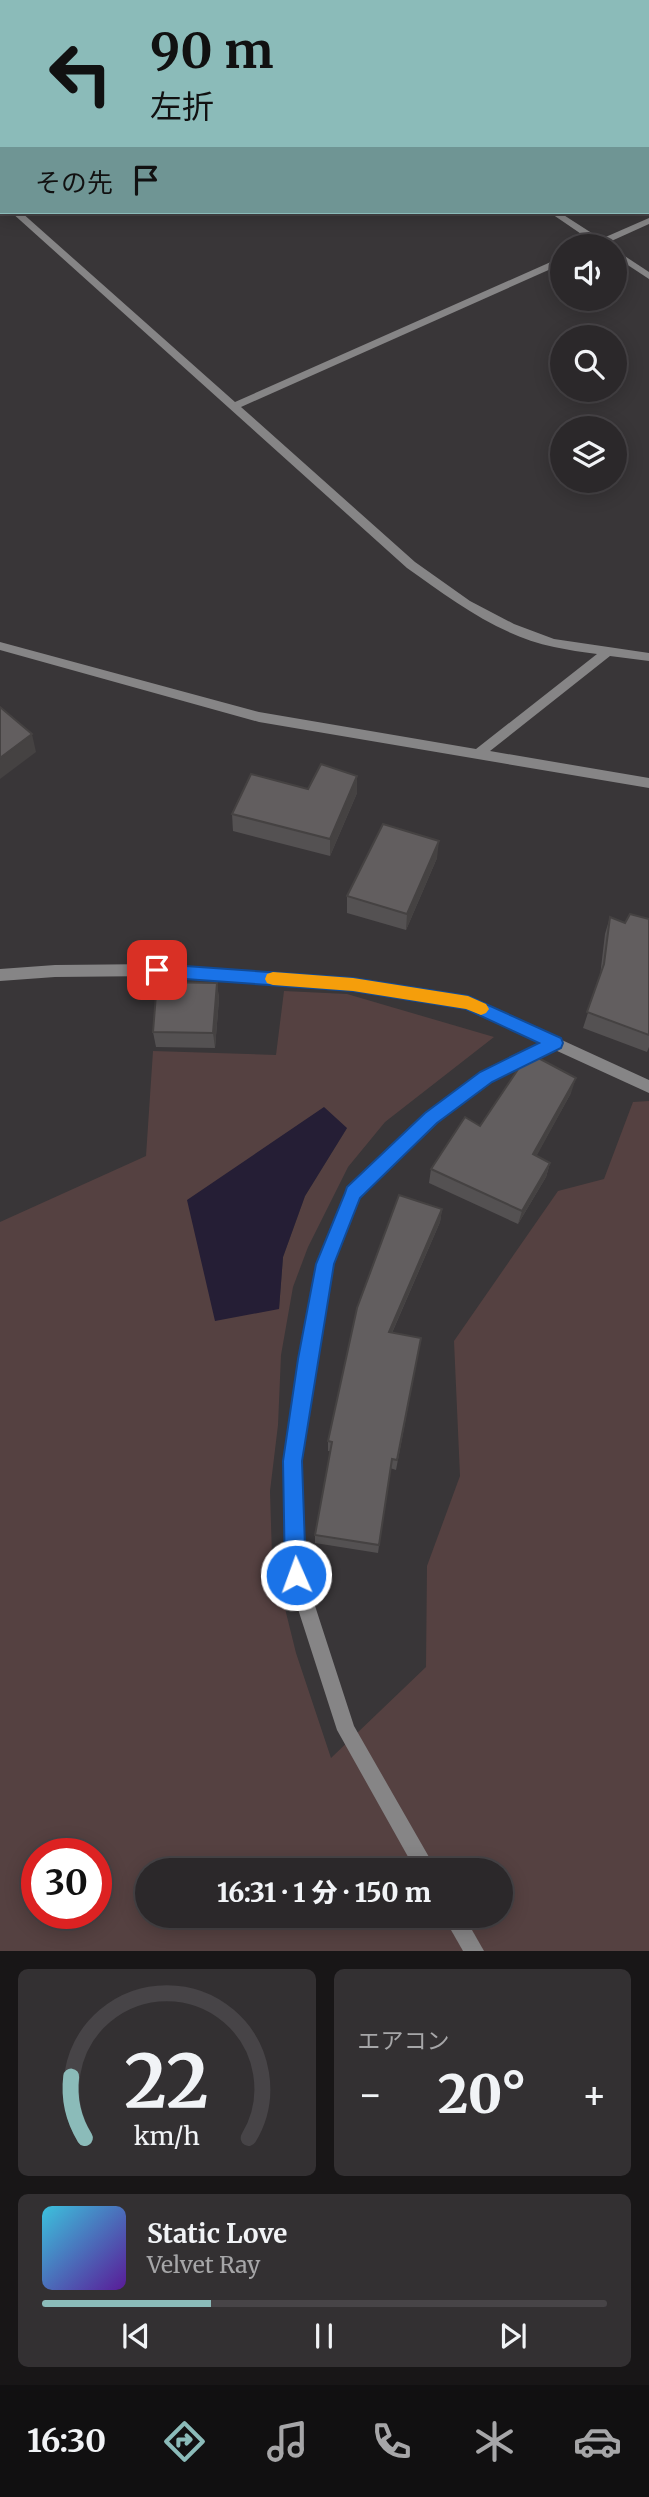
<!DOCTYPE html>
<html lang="ja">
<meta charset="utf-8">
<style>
:root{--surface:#2b282a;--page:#333032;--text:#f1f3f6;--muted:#a6a6a8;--line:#474447;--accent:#8bbbb9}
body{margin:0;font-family:Merriweather,"Noto Sans JP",serif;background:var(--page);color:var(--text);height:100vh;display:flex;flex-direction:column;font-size:26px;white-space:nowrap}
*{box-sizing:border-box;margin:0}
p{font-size:23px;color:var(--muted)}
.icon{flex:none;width:38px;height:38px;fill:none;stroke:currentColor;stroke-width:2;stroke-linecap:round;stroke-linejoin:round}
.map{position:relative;height:1951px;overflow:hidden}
.panel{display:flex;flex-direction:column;gap:18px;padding:18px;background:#181617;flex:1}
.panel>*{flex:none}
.banner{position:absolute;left:0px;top:0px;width:649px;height:214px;box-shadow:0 4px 18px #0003,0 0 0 2px var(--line);background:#8bbbb9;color:#111;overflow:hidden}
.controls{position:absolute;left:550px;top:234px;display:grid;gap:14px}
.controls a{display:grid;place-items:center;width:77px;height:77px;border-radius:50%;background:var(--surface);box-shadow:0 4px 18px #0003,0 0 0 2px var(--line);font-size:35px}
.speed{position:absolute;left:21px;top:1838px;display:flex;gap:14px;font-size:35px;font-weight:700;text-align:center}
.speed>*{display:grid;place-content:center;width:91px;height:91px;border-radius:50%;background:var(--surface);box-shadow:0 4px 18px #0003,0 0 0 2px var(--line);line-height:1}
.speed .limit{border:10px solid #d22;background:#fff;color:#111}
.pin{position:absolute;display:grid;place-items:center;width:60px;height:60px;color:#fff;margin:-30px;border-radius:14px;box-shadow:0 4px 10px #0006}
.me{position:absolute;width:77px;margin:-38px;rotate:358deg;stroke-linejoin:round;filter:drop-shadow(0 0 5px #0008)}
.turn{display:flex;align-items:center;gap:24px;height:147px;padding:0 35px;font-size:32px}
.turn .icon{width:91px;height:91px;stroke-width:2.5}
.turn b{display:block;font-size:49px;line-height:60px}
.then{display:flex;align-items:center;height:66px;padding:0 35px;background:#0003;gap:14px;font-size:26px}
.big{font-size:52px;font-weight:800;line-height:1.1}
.panel .tile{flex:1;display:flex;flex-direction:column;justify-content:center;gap:10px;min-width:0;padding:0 24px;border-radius:10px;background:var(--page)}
.panel .dial{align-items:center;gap:0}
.dial svg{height:182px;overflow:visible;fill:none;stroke:var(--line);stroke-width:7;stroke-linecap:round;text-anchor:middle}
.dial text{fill:var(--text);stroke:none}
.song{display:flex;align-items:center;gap:21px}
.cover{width:84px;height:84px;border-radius:10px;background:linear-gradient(135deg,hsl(190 70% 55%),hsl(270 70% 35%))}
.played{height:7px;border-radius:4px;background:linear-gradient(90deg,var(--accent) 30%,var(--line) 30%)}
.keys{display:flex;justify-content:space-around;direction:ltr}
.heat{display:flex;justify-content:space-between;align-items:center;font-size:38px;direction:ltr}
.panel .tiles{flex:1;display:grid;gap:18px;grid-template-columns:1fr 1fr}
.tile:last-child{grid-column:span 2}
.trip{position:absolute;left:135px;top:1858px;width:378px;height:70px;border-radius:35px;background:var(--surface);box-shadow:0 4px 18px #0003,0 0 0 2px var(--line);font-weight:800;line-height:70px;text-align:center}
.menu{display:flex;height:112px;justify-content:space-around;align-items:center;background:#111011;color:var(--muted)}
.menu .icon{width:49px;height:49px}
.menu .on{color:var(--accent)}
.menu b{font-size:32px;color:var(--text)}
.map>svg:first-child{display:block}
.green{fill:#554141;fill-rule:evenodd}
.water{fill:#251e35}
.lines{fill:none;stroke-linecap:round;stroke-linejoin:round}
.path{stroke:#939092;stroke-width:2.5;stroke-dasharray:2.5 3.5;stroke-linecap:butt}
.minor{fill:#868586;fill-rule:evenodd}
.wall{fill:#545152}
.shaded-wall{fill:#454242}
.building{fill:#625e5f;stroke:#454242;stroke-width:2}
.route{fill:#1a73e8;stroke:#114b97;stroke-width:2}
.slow{fill:#f59e0b}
</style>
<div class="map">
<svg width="649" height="1951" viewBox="0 0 649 1951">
<rect width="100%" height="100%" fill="#393638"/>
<g class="green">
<polygon points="0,0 189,2 2,2 0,190"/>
<path d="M 284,991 L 347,994 L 494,1037 L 385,1122 L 348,1167 L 308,1247 L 293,1287 L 281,1355 L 278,1425 L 270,1491 L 272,1556 L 296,1653 L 331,1758 L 426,1667 L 427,1566 L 460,1476 L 454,1341 L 558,1191 L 604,1179 L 633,1102 L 649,1101 L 649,1951 L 0,1951 L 0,1222 L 146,1156 L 153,1051 L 276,1055 ZM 347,1128 L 305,1196 L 283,1257 L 279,1309 L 188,1200 ZM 37,1853 L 96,1853 L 96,1913 L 37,1913 ZM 147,1871 L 500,1871 L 500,1916 L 147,1916 Z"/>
</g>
<polygon class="water" points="324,1107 347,1128 305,1196 283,1257 279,1309 215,1321 187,1200"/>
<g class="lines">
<g class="path">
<polyline points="48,0 50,2"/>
<polyline points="0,81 2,83"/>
</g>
<g class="minor">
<polygon points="189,0 197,0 199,2 190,2"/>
<polygon points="363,0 388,0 360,2"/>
<polygon points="2,194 2,200 0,201 0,195"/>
<path d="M 11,212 L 21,212 L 235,402 L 562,257 L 562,264 L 241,407 L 415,562 L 470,601 L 514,624 L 554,639 L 649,653 L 649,661 L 610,656 L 490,751 L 649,778 L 649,788 L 259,722 L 0,650 L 0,642 L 259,712 L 476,749 L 597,654 C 582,652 568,650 554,647 C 499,636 451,599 407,568 Z"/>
<polygon points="549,212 559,212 601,239 649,218 649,224 607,243 609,247 586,247 593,242"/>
<polygon points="614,249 649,272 649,279 614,256"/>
<polygon points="157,964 353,978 468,997 649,1080 649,1093 555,1050 491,1082 436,1123 360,1198 333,1264 301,1461 305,1575 354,1726 437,1871 416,1871 337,1730 287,1575 283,1461 317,1264 349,1188 426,1113 481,1072 540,1043 466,1009 353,990 157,976 55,977 0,981 0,969 55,965"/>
<polygon points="443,1916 464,1916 484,1951 463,1951"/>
</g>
</g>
<g class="wall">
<polygon points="357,776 357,793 330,856 233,831 232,814 308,789"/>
<polygon points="437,858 406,930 347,913 347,896"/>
<polygon points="610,917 625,923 649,919 649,1047 647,1052 583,1028 600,976 605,934"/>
<polygon points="217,983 219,999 215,1048 156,1047 153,1032"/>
<polygon points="571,1093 536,1156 550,1163 546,1177 518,1224 429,1183 431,1169 480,1126"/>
<polygon points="442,1209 440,1222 392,1333 421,1338 396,1470 390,1468 378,1553 315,1543 315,1535 330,1451 328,1451 328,1441"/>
</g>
<g class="shaded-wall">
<polygon points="296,0 313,0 311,2 293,2"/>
<polygon points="32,734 36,752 0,779 0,758"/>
<polygon points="357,776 357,793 330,856 330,839"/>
<polygon points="439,841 437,858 406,930 407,914"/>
<polygon points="217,983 219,999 215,1048 213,1033"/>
<polygon points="576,1078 571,1093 530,1168 533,1154"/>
<polygon points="550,1163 546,1177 518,1224 522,1211"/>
<polygon points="442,1209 440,1222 387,1344 389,1332"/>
</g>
<g class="building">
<polygon points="234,0 296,0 293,2 232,2"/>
<polygon points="0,707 32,734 0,758"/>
<polygon points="321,764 357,776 330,839 232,814 251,774 308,789"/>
<polygon points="383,824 439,841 407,914 347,896"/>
<polygon points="630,914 649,919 649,1035 587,1012 604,964 610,917 625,923"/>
<polygon points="157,982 217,983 213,1033 153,1032"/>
<polygon points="529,1053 576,1078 533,1154 550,1163 522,1211 431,1169 465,1117 480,1126"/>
<polygon points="399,1195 442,1209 389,1332 421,1338 397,1460 392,1459 379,1545 315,1535 332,1442 328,1441 357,1308"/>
</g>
<polygon class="route" points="157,964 353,978 468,996 561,1038 563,1043 561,1048 492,1082 437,1123 360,1198 334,1264 302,1461 306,1575 303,1582 296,1585 288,1582 285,1575 283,1461 298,1359 316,1264 345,1193 347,1187 425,1113 480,1072 539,1043 466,1009 353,991 157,977 152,975 149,970 152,966"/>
<polygon class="slow" points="273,972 353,978 468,996 486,1004 489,1009 486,1013 481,1015 466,1009 353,991 273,985 267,983 265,979 267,974"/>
</svg>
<div class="controls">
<a><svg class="icon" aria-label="sound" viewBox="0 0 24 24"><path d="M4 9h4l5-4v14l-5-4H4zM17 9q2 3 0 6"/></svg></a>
<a><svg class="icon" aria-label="search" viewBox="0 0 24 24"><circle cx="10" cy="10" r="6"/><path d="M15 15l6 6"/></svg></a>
<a><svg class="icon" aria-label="layers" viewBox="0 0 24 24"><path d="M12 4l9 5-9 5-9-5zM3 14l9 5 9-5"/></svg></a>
</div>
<div class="speed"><div class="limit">30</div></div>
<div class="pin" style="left:157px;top:970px;background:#d93025"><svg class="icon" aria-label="arrive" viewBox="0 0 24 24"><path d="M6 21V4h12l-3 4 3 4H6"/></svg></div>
<svg class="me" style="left:296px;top:1575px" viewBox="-20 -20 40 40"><circle r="17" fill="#1a73e8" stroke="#fff" stroke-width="3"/><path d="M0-11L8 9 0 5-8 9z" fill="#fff"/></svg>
<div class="trip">16:31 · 1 分 · 150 m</div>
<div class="banner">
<div class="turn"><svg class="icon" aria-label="left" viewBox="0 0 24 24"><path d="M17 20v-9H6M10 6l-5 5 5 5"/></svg><div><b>90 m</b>左折</div></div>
<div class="then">その先<svg class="icon" aria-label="arrive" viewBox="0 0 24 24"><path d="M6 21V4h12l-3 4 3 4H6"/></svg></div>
</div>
</div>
<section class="panel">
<div class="tiles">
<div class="tile dial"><svg viewBox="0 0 100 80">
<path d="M14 69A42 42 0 1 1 86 69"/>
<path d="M14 69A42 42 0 0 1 8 42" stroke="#8bbbb9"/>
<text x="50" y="56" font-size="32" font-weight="700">22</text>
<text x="50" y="72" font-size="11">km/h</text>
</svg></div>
<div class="tile"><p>エアコン</p>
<div class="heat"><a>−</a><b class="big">20°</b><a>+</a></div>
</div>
<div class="tile">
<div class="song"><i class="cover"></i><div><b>Static Love</b><p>Velvet Ray</p></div></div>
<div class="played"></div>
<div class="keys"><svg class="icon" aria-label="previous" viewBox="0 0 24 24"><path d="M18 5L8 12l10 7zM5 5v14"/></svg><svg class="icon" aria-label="pause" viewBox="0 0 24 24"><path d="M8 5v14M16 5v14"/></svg><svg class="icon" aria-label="next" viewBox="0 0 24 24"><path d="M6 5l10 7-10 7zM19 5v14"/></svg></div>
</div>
</div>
</section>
<nav class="menu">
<b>16:30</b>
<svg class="icon on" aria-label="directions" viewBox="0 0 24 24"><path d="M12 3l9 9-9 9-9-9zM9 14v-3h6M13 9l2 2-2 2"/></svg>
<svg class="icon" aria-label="music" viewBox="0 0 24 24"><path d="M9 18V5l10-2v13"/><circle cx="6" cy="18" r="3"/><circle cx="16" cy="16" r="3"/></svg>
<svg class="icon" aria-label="phone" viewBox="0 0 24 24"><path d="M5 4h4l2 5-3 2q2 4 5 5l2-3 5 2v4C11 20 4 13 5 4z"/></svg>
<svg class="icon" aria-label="climate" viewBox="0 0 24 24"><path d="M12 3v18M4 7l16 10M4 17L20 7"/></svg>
<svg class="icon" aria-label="car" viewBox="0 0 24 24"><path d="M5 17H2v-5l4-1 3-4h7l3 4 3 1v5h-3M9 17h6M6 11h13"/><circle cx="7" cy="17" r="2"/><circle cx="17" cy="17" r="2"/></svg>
</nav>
